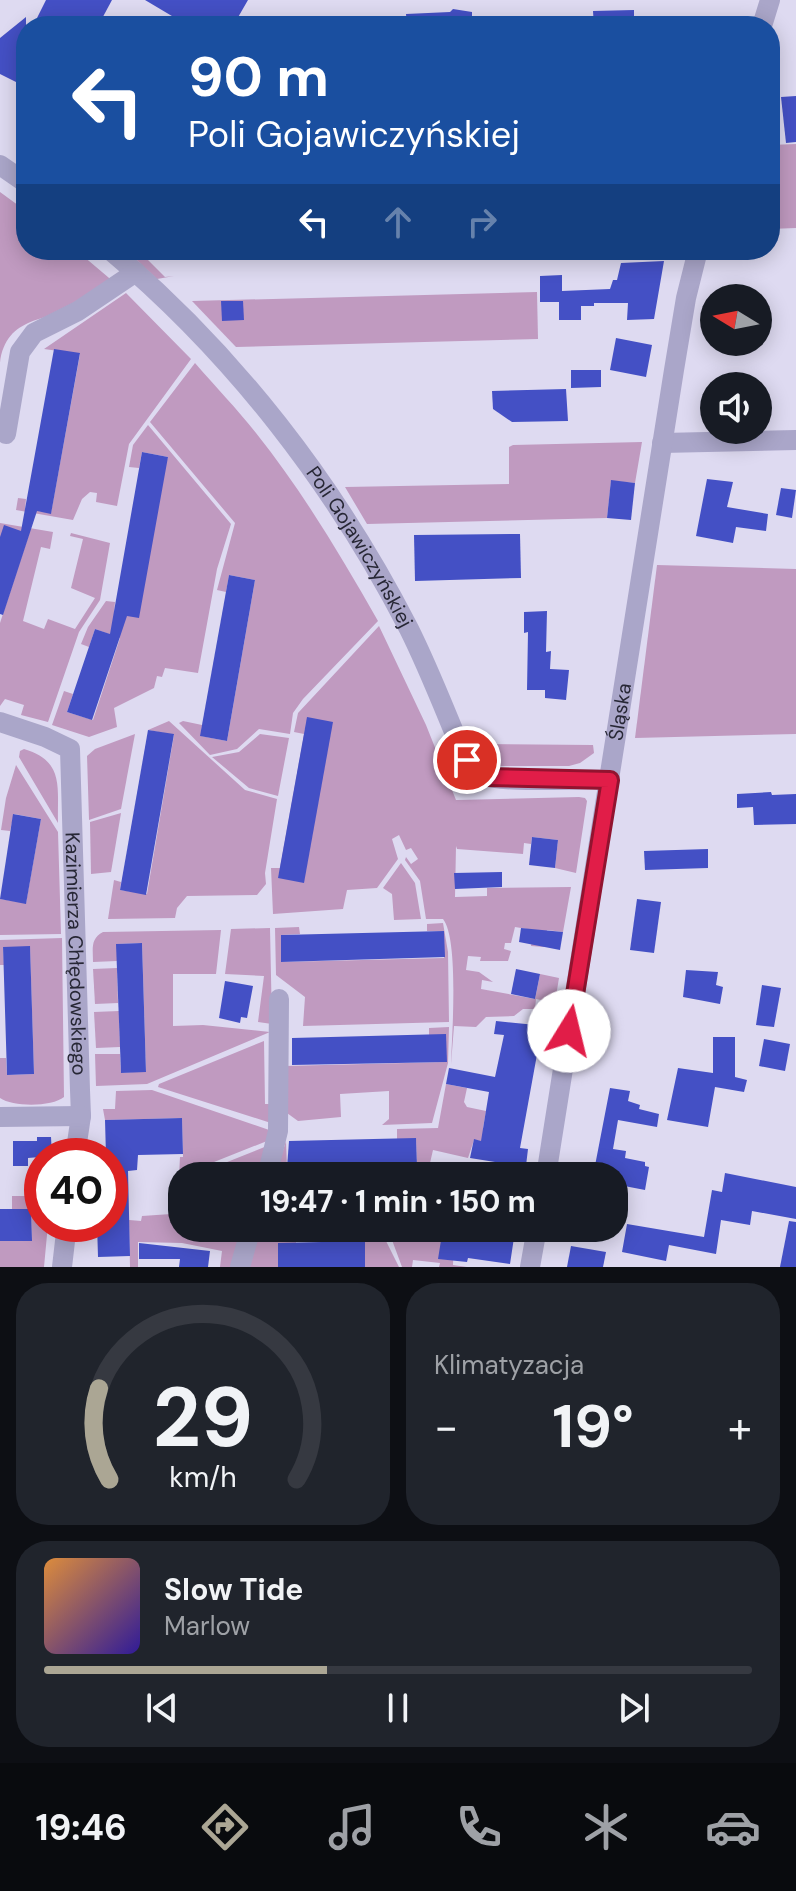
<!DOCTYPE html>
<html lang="pl">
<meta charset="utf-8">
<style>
:root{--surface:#171b24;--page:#20242c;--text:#f1f3f6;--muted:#9ea1a6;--line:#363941;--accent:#aba694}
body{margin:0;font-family:"DM Sans",sans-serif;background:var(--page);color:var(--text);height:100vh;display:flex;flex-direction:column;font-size:30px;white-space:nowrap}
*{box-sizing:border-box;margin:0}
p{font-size:26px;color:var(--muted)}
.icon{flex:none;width:44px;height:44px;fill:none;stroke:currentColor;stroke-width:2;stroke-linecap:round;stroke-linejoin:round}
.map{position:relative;height:1267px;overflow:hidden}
.side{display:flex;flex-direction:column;gap:16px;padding:16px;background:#0d0f14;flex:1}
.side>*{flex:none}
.hud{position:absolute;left:16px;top:16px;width:764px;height:244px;border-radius:32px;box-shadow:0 4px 20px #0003;background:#1a4fa0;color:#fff;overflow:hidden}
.needle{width:52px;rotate:280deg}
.fabs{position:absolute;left:700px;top:284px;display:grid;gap:16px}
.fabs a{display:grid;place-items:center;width:72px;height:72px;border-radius:50%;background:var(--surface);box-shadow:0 4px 20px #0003;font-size:40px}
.speed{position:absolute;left:24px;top:1138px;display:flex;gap:16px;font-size:40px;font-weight:700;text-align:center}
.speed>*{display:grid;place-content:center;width:104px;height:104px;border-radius:50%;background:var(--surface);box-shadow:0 4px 20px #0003;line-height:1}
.speed .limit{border:12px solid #d22;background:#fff;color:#111}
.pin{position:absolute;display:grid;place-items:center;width:68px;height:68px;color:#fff;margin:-34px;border:4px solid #fff;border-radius:50%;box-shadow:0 2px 8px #0007}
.me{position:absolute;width:88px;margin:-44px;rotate:9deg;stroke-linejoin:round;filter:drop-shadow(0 0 6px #0008)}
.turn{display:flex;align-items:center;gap:28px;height:168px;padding:0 40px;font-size:36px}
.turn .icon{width:104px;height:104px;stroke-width:2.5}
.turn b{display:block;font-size:56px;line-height:68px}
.lanes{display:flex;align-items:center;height:76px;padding:0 40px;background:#0003;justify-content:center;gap:40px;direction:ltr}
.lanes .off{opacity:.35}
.big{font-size:60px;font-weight:700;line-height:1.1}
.side .tile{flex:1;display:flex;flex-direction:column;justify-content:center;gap:12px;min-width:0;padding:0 28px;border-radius:32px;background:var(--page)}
.side .dial{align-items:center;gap:0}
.dial svg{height:208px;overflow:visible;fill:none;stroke:var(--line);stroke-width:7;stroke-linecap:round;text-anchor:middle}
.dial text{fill:var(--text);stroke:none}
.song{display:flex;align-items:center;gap:24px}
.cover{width:96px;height:96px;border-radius:12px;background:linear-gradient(135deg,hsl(30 70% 55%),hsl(250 70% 35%))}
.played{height:8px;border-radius:4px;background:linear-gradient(90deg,var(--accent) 40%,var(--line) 40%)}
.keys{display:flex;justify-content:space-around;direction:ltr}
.heat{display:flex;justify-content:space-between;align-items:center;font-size:44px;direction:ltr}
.side .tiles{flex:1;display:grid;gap:16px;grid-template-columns:1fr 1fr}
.tile:last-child{grid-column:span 2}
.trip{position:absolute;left:168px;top:1162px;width:460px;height:80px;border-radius:32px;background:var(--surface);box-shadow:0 4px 20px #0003;font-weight:700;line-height:80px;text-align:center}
.menu{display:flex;height:128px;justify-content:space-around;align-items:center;background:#090b0e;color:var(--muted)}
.menu .icon{width:56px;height:56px}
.menu .on{color:var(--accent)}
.menu b{font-size:36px;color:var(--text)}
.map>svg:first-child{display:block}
.green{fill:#c09ac0}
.building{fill:#4450c5}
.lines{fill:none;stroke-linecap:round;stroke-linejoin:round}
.minor{stroke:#aaa6c9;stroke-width:20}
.route-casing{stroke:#92132f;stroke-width:20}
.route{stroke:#e11d48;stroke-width:14}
.labels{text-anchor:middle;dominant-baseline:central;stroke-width:8;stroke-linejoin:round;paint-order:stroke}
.street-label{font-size:20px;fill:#272735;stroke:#eae6f9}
</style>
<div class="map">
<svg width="796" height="1267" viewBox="0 0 796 1267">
<rect width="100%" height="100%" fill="#dedaf1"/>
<g class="green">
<polygon points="796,144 796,228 770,229 770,145"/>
<path d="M 0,192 L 26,211 L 26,250 L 76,250 L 115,283 C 105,290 94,300 83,305 C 48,321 6,315 0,363 Z"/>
<polygon points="129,250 377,250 146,258 165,277 174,276 157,279 128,252"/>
<polygon points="537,292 538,339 236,347 192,301"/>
<polygon points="126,293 191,359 129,444 117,506 96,502 97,493 90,492 82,499 73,520 16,510 18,498 26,499 25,509 51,513 80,354 44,349"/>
<path d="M 195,363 C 215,386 237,409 256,433 C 303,492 341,556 378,621 L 303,699 L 293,713 L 290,734 L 259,729 L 237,749 L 210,755 L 179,723 L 183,721 L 202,725 L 201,736 L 227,741 L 255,580 L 229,575 L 226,592 L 217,590 L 235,523 L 150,422 Z"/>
<polygon points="148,425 231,524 217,569 198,673 165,668 162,677 157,676 154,688 114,708 117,727 89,737 52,725 64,691 73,694 67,712 93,720 120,638 95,629 89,647 81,644 88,627 106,601 115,602 114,613 168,457 142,452 139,468 129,467 133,445"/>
<polygon points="642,442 635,483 611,481 607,518 367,524 345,487 509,484 509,447 513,445"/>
<polygon points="0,523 53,532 50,549 41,547 23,621 44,629 48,619 75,629 95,598 71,588 83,539 70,536 71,533 110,543 100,600 79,632 48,722 21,715 24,705 5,699 0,706 0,623 29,534 0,537"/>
<polygon points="657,565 796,569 796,734 635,738"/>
<path d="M 379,626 L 426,725 L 456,800 L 579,797 L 585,798 L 587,801 L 576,873 L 555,868 L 558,840 L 532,837 L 531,844 L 524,843 L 523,854 L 457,849 L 456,846 L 455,897 L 487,896 L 487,888 L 571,887 L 563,932 L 547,930 L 544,947 L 531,946 L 533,930 L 515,927 L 511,943 L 505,943 L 504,949 L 511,951 L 508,961 L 480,961 L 481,957 L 468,956 L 466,970 L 479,972 L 493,982 L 482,980 L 481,989 L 535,999 L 540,974 L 559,978 L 547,1051 L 552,1002 L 536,999 L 535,1009 L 523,1009 L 514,1016 L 486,1017 L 476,1027 L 454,1026 L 451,1064 C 452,1035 459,939 443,919 L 426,919 L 420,881 L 405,860 L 406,857 L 411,864 L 418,859 L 411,848 L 406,850 L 399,835 L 392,839 L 398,859 L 377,888 L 347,890 L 343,909 L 273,914 L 271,868 L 280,868 L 307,718 L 304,734 L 294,732 L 298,713 Z"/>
<polygon points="169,721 245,790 277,799 265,873 266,884 257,895 187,896 177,908 175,918 108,919 114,880 121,882 120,890 147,894 174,735 148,730"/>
<polygon points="135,734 121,809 89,820 87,756 95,749"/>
<polygon points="260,734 289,738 278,796 249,788 212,757 239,752"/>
<polygon points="477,744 593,745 594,753 580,763 569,766 498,766 482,756"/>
<path d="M 24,749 C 65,761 57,788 58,823 L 19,757 L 20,751 Z"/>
<polygon points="16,765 58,832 61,934 0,935 0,899 26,903 41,819 14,814 10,831 1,830 6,798"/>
<polygon points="121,813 111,872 91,874 90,822"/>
<polygon points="401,863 415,883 421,919 394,920 392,894 383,888"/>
<polygon points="443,923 448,952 449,1022 303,1026 305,997 276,975 275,928 299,927 300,934 281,935 282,962 444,958 444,931 427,931 427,924"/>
<polygon points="270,928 272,1024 258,1022 264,976 225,974 231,929"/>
<path d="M 221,930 L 216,974 L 173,974 L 173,1026 L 203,1025 L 270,1032 L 147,1084 L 96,1086 L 95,1054 L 120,1054 L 121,1073 L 146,1071 L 142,943 L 117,944 L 117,961 L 93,962 C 93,949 90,939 103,932 Z"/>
<path d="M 62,938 L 64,1097 C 52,1107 13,1107 0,1098 L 0,1058 L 6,1058 L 7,1075 L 34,1074 L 30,947 L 3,947 L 4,965 L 0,965 L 0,940 Z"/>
<polygon points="117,968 118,1003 95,1004 93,969"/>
<polygon points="119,1011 120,1047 96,1048 94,1012"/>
<polygon points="449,1027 448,1063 432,1123 382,1125 389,1119 389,1091 340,1094 341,1117 298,1121 287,1113 284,1066 446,1062 446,1035 429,1035 429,1028"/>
<polygon points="264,1041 265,1104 273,1104 274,1124 158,1087 159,1084"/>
<polygon points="446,1084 467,1088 464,1102 467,1107 486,1111 483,1128 488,1131 486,1142 474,1140 468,1158 433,1150 427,1176 275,1176 286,1141 287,1168 417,1165 416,1139 397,1139 397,1129 438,1128"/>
<polygon points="152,1090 275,1132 272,1139 179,1176 180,1157 183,1157 182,1118 105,1120 103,1109 115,1109 116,1091"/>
<polygon points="272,1144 262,1176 192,1176"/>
<polygon points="178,1186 182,1188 182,1228 246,1228 235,1267 220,1267 222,1251 182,1243 138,1242 138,1267 130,1267 129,1220 141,1221 142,1216 171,1214 171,1208 177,1207"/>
<polygon points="12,1196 42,1196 42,1224 48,1224 44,1267 0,1267 0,1241 32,1240 31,1209 12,1209"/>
<polygon points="395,1228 443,1228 441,1237 454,1239 453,1265 467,1267 439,1267 440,1263 413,1260 412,1267 402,1267 392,1240"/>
<polygon points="348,1232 370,1233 385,1239 399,1267 365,1267 365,1241 347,1242"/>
<polygon points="261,1234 296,1234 296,1243 278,1243 278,1267 248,1267 258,1235"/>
</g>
<g class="building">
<polygon points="46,0 112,0 98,26 33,26"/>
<polygon points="145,0 248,0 233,26 180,26 182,22"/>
<polygon points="453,9 472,12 472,26 407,26 406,14 450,12"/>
<polygon points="634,10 634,26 594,26 593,11"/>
<polygon points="26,17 26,67 18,83 0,74 0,38"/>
<polygon points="796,96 796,142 786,143 781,97"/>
<polygon points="664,261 654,319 627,320 628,303 594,303 594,306 581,306 581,320 559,320 559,302 540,302 540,276 562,275 562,291 610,289 613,280 617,280 621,263"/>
<polygon points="221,301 243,301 244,320 222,321"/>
<polygon points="616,338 652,345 646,377 610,370"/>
<polygon points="54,349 80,353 51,514 37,511 3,615 0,614 0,537 4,525 21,531"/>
<polygon points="571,370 601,370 601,387 571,388"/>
<polygon points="566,389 568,421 512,422 493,409 492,391"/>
<polygon points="142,452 168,457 139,618 127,616 92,720 67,712 95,629 110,634"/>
<polygon points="707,479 733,482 727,507 768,514 766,531 736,527 733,543 696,536"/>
<polygon points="611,480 635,483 631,520 607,518"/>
<polygon points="781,488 796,490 792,518 776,515"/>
<polygon points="520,534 521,578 415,581 414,535"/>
<polygon points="229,575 255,580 227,741 200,736"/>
<polygon points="547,611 546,652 551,651 550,669 569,670 566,700 545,698 545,690 527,690 528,632 524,633 524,612"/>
<polygon points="307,717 333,722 304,883 278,878"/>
<polygon points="148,730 174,734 146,895 120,890"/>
<polygon points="771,792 772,795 796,794 796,824 754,825 753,807 737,808 737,794"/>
<polygon points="13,814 41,819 26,904 0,899"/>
<polygon points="532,837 558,840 555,868 529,865"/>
<polygon points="708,849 708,868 645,870 644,851"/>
<polygon points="502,872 502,887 455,889 454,873"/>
<polygon points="637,899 661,902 654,953 630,950"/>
<polygon points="521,928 563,932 560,950 519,942"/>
<polygon points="444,931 445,957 281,962 281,935"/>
<polygon points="142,943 146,1072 121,1073 116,944"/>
<polygon points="30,946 34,1074 7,1075 3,947"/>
<polygon points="516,969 540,974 535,999 511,994"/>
<polygon points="686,970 718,972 716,985 723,987 720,1004 683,997"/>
<polygon points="225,981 253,986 247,1018 241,1017 240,1023 219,1018"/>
<polygon points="762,985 781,988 774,1027 756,1025"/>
<polygon points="496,1021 546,1026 544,1049 538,1049 520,1148 528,1149 525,1174 493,1171 495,1162 470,1158 474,1139 481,1141 489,1092 446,1084 449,1068 495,1077 504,1035 494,1034"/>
<polygon points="446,1034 447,1062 292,1065 292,1038"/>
<polygon points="713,1037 735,1037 735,1077 747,1080 744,1092 715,1087 708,1127 667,1120 678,1068 713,1073"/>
<polygon points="764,1039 790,1044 785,1071 759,1066"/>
<polygon points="610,1088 630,1091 628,1101 640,1105 639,1109 659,1114 657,1127 618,1120 613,1149 626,1151 625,1158 645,1162 645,1166 649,1167 645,1190 614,1184 614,1176 593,1176"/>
<polygon points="182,1118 183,1154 138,1155 137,1170 128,1171 130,1256 98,1257 97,1224 110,1224 110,1156 106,1156 105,1120"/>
<polygon points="37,1137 51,1137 52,1156 28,1158 28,1166 13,1166 13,1141 37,1141"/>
<polygon points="416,1138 417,1166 287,1168 289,1141"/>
<polygon points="725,1173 796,1187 796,1219 752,1211 750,1225 721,1220 716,1254 669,1245 666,1261 622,1252 627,1224 704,1237 712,1190 722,1192"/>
<polygon points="0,1209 31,1209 32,1241 0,1241"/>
<polygon points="789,1221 796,1222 796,1267 780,1267"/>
<polygon points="443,1228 496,1231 497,1228 515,1231 510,1264 468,1258 467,1262 438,1259"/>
<polygon points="365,1241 365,1267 278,1267 278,1243"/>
<polygon points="139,1243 210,1251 208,1267 179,1267 180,1259 139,1259"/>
<polygon points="571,1246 606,1252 603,1267 567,1267"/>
</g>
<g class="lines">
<g class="minor">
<polyline points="762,26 770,0"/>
<polyline points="0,165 26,183"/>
<path id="s1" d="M 110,250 C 234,354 335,485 409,629 C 429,669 445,711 462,751 C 468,761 473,770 483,775 C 502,784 583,778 610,780"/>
<polyline points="6,434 20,352 34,333 78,311 136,272"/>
<polyline points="662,443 796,440"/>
<path id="s2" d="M 0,722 L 45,737 L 70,749 L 80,1090 L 81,1116 L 75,1156"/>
<polyline points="0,1117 81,1116"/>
<polyline points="267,1176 278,1131 279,999"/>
<path id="s3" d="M 546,1176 L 674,370 L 686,298 L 698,250"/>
<polyline points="62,1267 67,1224"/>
<polyline points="240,1267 251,1228"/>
<polyline points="530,1267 537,1228"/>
</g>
</g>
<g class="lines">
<g class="route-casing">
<polyline id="route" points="467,760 473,768 486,777 610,780 569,1031"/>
</g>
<use href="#route" class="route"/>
</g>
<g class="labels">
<g class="street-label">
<text stroke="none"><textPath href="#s1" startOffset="390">Poli Gojawiczyńskiej</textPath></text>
<text stroke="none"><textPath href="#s3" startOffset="470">Śląska</textPath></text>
<text stroke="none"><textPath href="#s2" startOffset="280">Kazimierza Chłędowskiego</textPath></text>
</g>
</g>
</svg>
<div class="fabs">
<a><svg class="needle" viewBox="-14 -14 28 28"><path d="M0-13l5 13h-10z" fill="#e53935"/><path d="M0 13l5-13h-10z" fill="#9ea1a6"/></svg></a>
<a><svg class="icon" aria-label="sound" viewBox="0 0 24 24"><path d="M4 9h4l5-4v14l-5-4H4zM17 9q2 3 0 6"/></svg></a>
</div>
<div class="speed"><div class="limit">40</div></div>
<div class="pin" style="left:467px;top:760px;background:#d93025"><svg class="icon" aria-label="arrive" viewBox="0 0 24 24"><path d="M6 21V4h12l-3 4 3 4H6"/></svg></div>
<svg class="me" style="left:569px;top:1031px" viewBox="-20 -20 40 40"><circle r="19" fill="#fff"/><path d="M0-13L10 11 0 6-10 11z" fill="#e11d48"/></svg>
<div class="trip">19:47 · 1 min · 150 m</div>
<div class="hud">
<div class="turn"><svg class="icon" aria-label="left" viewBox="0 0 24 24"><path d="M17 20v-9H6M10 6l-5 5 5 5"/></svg><div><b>90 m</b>Poli Gojawiczyńskiej</div></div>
<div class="lanes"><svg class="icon" aria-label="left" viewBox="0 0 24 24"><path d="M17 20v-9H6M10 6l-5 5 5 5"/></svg><svg class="icon off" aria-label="ahead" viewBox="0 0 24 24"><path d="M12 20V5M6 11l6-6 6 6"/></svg><svg class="icon off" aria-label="right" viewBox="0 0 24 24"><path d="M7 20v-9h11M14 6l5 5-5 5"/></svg></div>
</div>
</div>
<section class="side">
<div class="tiles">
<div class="tile dial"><svg viewBox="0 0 100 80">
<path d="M14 69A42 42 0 1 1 86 69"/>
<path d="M14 69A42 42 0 0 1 10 34" stroke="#aba694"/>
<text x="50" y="56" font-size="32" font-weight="700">29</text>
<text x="50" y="72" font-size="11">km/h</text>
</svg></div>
<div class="tile"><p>Klimatyzacja</p>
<div class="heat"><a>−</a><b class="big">19°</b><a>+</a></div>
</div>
<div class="tile">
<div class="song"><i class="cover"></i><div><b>Slow Tide</b><p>Marlow</p></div></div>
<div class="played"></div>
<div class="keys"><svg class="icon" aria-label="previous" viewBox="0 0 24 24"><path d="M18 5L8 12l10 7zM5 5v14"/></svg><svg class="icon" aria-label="pause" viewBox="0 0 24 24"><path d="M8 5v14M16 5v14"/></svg><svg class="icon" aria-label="next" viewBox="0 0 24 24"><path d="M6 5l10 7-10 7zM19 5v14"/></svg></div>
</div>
</div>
</section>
<nav class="menu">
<b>19:46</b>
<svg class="icon on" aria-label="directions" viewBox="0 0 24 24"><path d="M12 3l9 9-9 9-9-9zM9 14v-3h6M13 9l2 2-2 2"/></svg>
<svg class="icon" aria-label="music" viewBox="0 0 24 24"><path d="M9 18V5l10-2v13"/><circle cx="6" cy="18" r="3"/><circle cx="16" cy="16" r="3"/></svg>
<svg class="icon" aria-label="phone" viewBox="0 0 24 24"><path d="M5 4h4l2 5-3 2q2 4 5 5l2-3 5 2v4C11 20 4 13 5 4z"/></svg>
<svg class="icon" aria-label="climate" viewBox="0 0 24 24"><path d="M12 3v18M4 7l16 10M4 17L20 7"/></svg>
<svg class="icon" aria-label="car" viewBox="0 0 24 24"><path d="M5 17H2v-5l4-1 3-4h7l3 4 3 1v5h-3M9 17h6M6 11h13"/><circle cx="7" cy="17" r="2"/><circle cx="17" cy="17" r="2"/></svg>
</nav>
